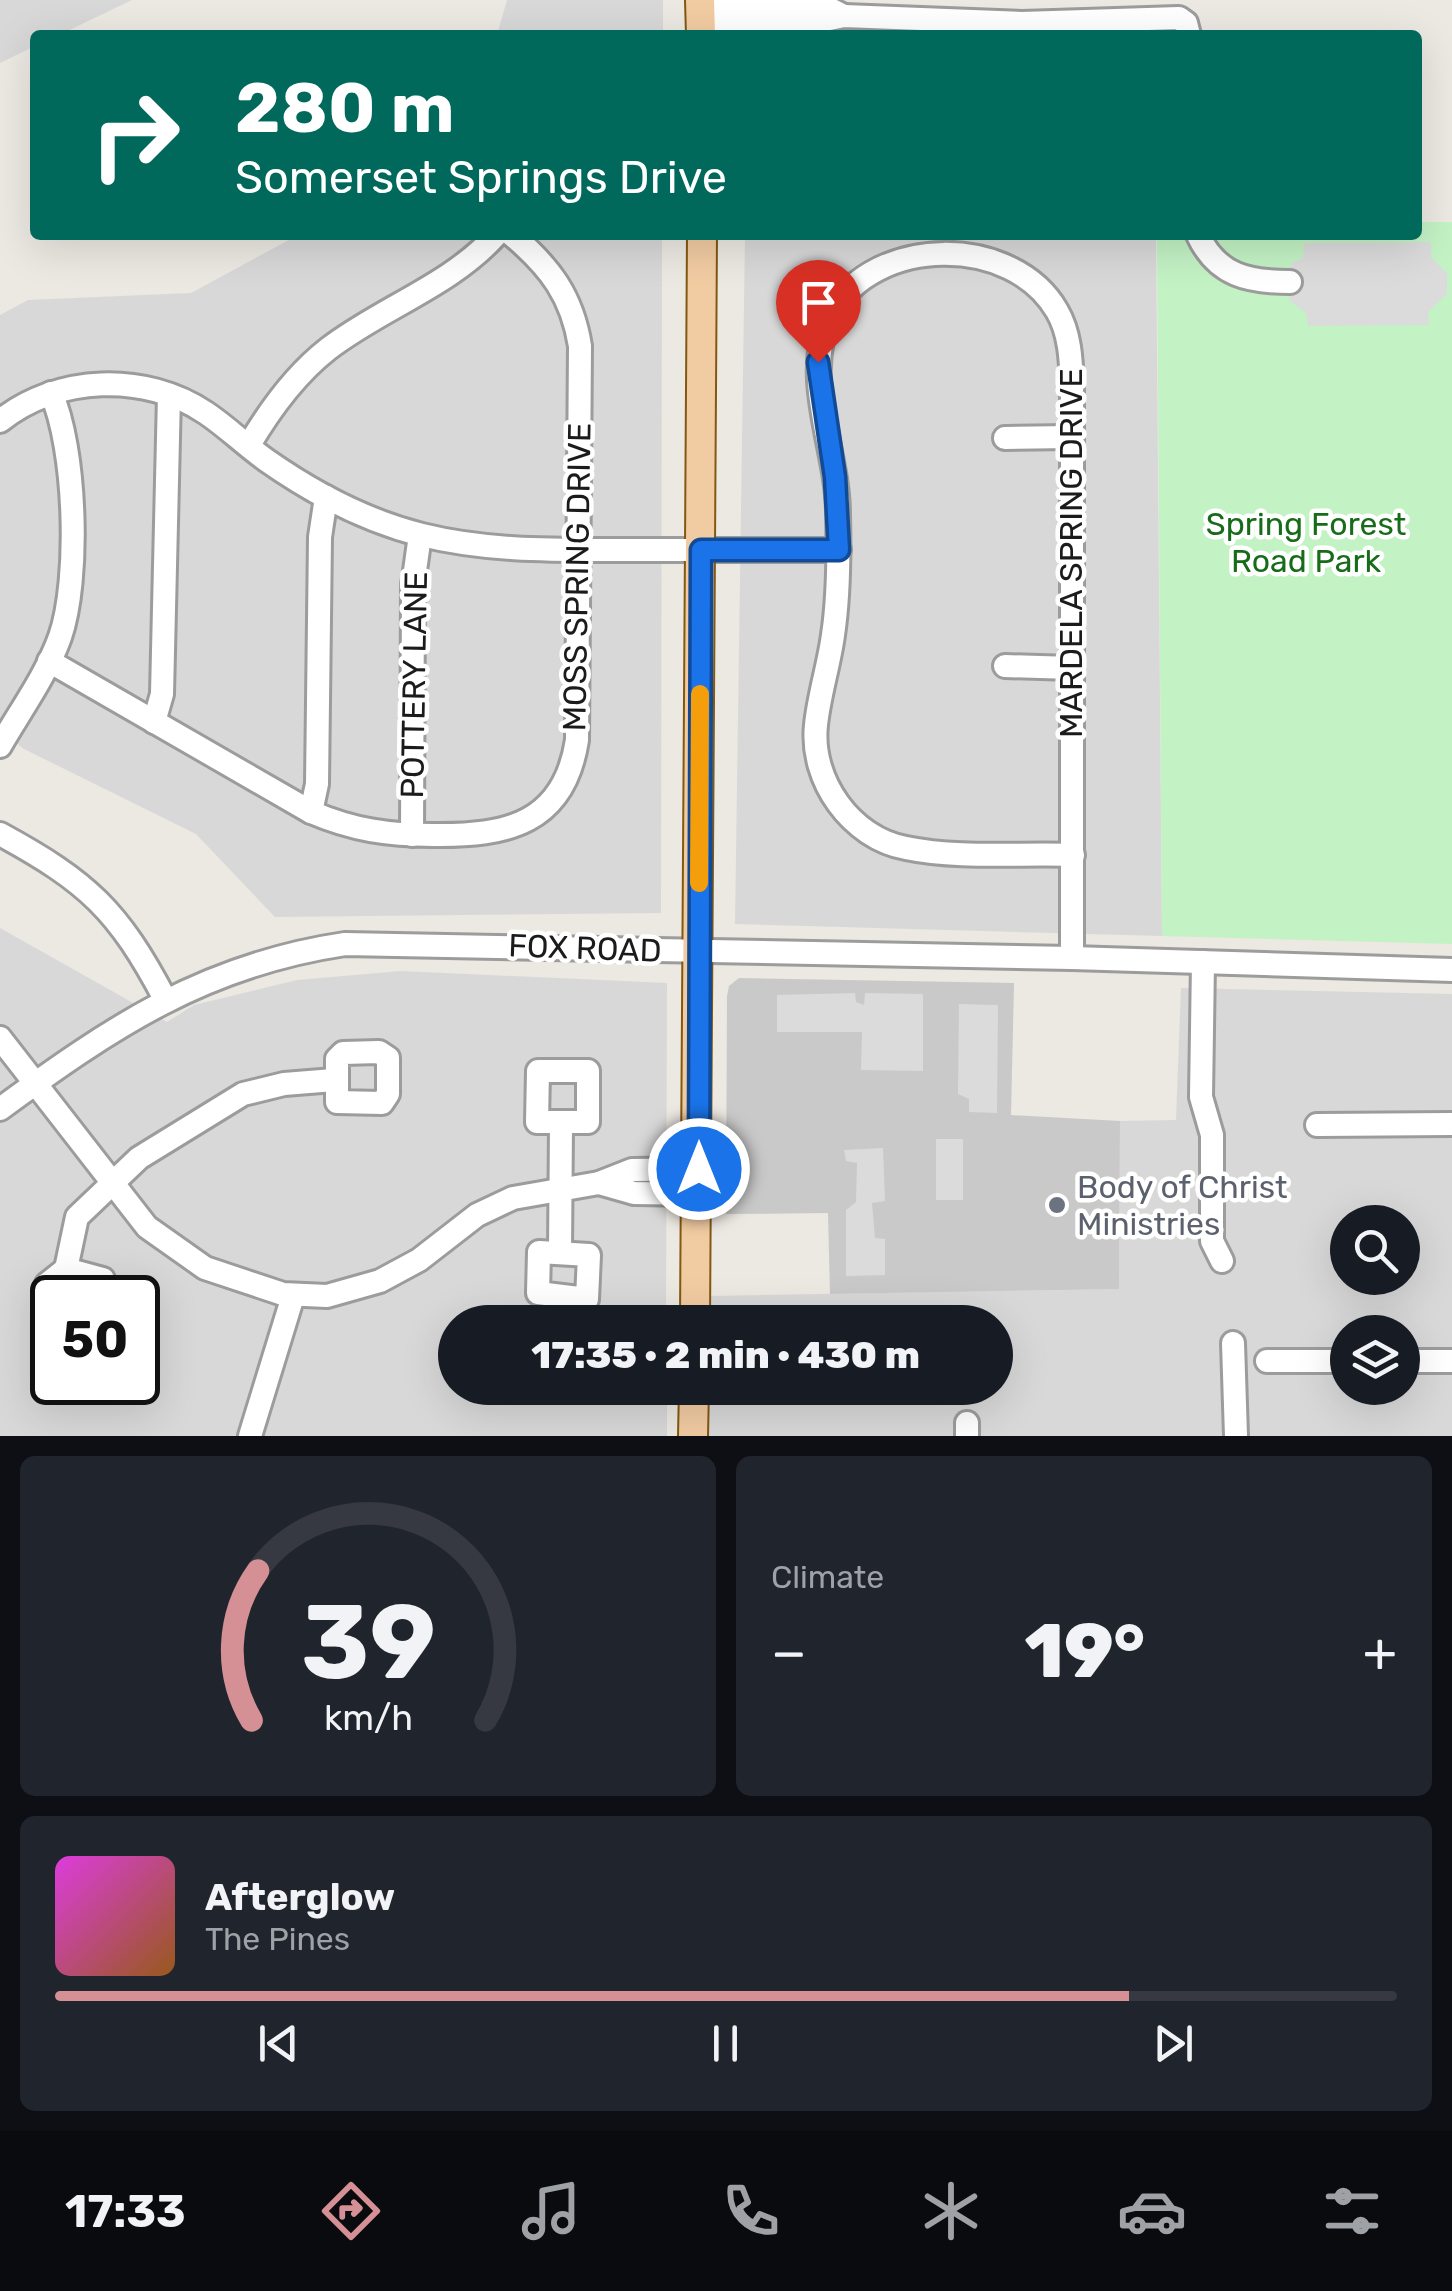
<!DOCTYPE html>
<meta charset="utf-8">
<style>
:root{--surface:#171b24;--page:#20242c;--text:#f1f3f6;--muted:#9ea1a6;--line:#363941;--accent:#d49094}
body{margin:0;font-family:Rubik,sans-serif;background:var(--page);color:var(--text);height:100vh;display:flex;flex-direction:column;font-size:38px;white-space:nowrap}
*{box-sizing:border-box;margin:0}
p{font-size:32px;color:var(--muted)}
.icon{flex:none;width:55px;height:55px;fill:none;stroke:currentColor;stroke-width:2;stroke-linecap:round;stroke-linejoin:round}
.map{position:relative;height:1436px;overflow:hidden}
.details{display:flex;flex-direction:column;gap:20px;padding:20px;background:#0d0f14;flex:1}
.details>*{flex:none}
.guide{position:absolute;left:30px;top:30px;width:1392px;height:210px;border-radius:10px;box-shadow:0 10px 40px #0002;background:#00695c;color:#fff;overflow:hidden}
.tools{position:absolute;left:1330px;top:1205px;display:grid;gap:20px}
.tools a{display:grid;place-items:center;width:90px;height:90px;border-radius:50%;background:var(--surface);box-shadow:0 10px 40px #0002;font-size:50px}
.speed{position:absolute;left:30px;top:1275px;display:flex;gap:20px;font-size:50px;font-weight:700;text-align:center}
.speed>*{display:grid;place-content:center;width:130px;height:130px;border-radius:50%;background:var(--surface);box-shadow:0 10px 40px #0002;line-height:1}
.speed .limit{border:5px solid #111;border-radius:15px;background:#fff;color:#111}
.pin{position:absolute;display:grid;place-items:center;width:85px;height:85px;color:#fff;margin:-102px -42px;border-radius:50% 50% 50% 0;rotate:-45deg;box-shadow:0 0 10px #0007}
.pin .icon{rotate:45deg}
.me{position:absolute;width:110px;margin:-55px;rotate:0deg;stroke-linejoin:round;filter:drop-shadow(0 0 8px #0008)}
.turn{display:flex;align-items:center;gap:35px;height:210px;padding:0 40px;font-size:45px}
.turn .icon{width:130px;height:130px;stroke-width:2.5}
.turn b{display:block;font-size:70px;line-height:85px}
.big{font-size:75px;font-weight:800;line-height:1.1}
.details .tile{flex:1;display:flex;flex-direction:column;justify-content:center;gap:15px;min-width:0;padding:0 35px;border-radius:15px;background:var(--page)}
.details .dial{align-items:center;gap:0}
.dial svg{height:260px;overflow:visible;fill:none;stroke:var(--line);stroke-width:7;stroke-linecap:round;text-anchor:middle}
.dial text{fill:var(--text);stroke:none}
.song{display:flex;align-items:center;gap:30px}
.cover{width:120px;height:120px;border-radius:15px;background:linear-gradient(135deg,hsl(300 70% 55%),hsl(30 70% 35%))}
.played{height:10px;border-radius:5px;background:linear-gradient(90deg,var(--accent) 80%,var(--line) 80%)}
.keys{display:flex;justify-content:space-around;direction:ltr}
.heat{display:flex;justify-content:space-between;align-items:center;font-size:55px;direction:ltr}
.details .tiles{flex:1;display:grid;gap:20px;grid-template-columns:1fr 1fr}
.tile:last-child{grid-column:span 2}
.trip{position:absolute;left:438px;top:1305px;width:575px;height:100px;border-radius:50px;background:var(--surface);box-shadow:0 10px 40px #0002;font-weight:800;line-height:100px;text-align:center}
.tabs{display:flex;height:160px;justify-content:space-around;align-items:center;background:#090b0e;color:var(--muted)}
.tabs .icon{width:70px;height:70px}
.tabs .current{color:var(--accent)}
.tabs b{font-size:45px;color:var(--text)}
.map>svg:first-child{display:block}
.residential{fill:#d9d8d9;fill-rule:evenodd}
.religious{fill:#c9c9c9}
.park{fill:#c3f2c4}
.parking{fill:#dbdbdb}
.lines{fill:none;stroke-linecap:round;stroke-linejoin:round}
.minor-casing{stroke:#9c9c9c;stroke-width:28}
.major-casing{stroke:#835810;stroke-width:32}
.minor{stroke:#fff;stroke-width:22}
.major{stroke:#f1cba2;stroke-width:28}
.route-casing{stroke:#114b97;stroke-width:25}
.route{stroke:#1a73e8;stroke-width:18}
.slow{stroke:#f59e0b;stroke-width:18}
.worship-dot{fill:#6b7280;stroke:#fff;stroke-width:4}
.labels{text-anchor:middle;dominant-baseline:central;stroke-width:9;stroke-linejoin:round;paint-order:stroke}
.park-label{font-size:32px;fill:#176c1a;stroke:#fff}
.street-label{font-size:32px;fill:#1b1b1b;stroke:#fff}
.worship-label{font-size:32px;fill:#5b616d;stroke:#fff;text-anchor:start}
</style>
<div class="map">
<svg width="1452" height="1436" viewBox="0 0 1452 1436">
<rect width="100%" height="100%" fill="#ece8e2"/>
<g class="residential">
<polygon points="0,0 132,0 59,35 35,35 35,46 0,63"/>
<polygon points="507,0 663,0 663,35 497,35"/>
<polygon points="298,235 662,235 661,913 275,917 196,834 24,749 0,730 0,315 28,300 191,293"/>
<polygon points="745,235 1156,235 1162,936 735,924"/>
<path d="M 0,928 L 167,1022 L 194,1005 L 297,980 L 401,971 L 667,983 L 666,1322 L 455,1322 L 455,1388 L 667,1388 L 667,1436 L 0,1436 ZM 52,1298 L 138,1298 L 138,1382 L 52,1382 Z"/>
<path d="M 1181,988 L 1452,994 L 1452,1436 L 709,1436 L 709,1388 L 995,1388 L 995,1322 L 709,1322 L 709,1296 L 1119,1289 L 1120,1121 L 1176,1120 ZM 1348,1222 L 1402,1222 L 1402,1278 L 1348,1278 ZM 1348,1332 L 1402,1332 L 1402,1388 L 1348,1388 Z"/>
</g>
<polygon class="religious" points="739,978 1014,983 1011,1115 1120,1121 1119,1289 830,1294 828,1213 726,1214 727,996 729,986"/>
<polygon class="park" points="1418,222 1452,222 1452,944 1162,936 1157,235 1418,235"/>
<g class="parking">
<polygon points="1431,242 1431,257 1447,273 1447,294 1428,312 1429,325 1308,326 1306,313 1290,301 1285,274 1293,262 1303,258 1304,243"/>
<polygon points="855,993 856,1002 864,1005 865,993 923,994 923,1071 861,1070 862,1032 777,1032 777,995"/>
<polygon points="959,1004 998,1005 997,1113 969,1112 969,1099 958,1094"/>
<rect x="936" y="1139" width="27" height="61"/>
<polygon points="883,1148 885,1201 872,1203 875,1238 885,1239 885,1275 846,1276 846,1210 856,1202 857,1163 846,1161 844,1150"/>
</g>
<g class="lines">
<g class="minor-casing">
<g id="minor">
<polyline points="700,4 820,4 844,16"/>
<polyline points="701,24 815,22 844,16 1022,23 1179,18 1186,23 1189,35"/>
<path d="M 1198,235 C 1217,276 1249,282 1290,282"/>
<path d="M 0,421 C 57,375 145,372 206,413 C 227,427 245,445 266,460 C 313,493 366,521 422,535 C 486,551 553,550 618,550 C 692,550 765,550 839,550"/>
<polyline points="1005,438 1071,437"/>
<path d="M 249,445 C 269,411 296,374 328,349 C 381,308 450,286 496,235"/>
<path d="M 49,661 L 311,812 C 353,830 388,835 433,835 C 507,836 564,824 577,740 L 580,346 C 572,296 550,267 512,235"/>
<polyline points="1005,666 1072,668"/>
<polyline points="154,722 162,694 169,395"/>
<path d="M 0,746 C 20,711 46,676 60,637 C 80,580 76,448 51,393"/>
<polyline points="311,812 317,784 320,537 326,497"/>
<path d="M 0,834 C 88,882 118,910 165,999"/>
<polyline points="412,835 413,585 420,535"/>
<path d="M 1072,958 L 1072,385 C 1071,360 1070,333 1057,311 C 1013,234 874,235 832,313 C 799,376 838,448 838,514 C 839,554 839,595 833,635 C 829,665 819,695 816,725 C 810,780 851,838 906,848 C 959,859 1019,853 1073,855"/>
<polyline points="1203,962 1201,1097 1212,1135 1212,1241 1222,1261"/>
<polyline points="0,1038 147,1227 205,1268 283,1294 327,1296 380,1281 419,1260 477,1215 513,1198 599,1183 632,1170 699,1169"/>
<polygon points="379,1052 388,1058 388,1094 382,1103 337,1102 337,1059 343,1053"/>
<polygon points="538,1071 588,1071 588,1122 537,1122"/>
<path d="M 0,1109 C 112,1027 204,965 345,944 L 1072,958 L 1452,970"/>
<polyline points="1317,1125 1452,1124"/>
<polyline points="599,1183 634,1193 698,1194"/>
<polygon points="539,1252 589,1255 587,1299 538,1293"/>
<polyline points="560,1252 561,1124"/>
<polyline points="66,1269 77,1217 139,1158 243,1094 284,1084 334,1080"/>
<polyline points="52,1333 47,1327 47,1284 66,1269 103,1279 103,1298"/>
<polyline points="1233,1343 1236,1436"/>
<polyline points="1267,1361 1348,1361"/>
<polyline points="1402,1361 1452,1361"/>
<polyline points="250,1436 293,1296"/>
<polyline points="967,1436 967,1423"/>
</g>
</g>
<g class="major-casing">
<g id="major">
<polyline points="700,0 701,35"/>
<polyline points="695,1322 702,235"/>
<polyline points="693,1436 694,1388"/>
</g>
</g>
<use href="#minor" class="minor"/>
<use href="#major" class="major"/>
</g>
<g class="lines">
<g class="route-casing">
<polyline id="route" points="699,1169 701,550 839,550 835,477 818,362"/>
</g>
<use href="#route" class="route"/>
<polyline class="slow" points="699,883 700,694"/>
</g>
<circle class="worship-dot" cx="1057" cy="1205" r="10"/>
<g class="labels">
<g class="park-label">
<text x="1306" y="524">Spring Forest<tspan x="1306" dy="37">Road Park</tspan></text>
</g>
<g class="street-label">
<text transform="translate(1071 553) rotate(-90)">MARDELA SPRING DRIVE</text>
<text transform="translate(577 577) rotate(-89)">MOSS SPRING DRIVE</text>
<text transform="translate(414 685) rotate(-89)">POTTERY LANE</text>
<text transform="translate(585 948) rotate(2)">FOX ROAD</text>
</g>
<g class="worship-label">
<text x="1077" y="1187">Body of Christ<tspan x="1077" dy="37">Ministries</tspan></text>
</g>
</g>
</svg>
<div class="tools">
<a><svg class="icon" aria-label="search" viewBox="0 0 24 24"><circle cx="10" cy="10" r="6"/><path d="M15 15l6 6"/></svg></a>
<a><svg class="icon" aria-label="layers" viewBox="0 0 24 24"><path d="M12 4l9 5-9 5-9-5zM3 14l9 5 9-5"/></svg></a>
</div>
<div class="speed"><div class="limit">50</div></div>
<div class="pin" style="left:818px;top:362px;background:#d93025"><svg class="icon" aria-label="arrive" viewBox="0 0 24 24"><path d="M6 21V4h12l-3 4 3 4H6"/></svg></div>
<svg class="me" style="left:699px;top:1169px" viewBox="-20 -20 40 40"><circle r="17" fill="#1a73e8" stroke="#fff" stroke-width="3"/><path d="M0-11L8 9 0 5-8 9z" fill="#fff"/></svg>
<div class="trip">17:35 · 2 min · 430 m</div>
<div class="guide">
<div class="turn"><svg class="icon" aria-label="right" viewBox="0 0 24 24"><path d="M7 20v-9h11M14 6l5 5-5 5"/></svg><div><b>280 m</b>Somerset Springs Drive</div></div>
</div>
</div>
<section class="details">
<div class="tiles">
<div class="tile dial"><svg viewBox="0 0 100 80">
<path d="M14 69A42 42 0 1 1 86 69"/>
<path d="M14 69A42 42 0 0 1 16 23" stroke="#d49094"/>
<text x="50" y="56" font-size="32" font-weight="700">39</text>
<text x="50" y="72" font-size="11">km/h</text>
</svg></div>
<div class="tile"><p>Climate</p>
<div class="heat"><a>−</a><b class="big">19°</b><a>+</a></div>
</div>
<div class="tile">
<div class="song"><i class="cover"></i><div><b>Afterglow</b><p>The Pines</p></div></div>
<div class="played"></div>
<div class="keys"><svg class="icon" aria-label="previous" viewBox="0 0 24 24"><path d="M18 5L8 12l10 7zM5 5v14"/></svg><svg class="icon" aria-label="pause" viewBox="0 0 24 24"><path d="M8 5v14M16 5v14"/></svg><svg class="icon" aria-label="next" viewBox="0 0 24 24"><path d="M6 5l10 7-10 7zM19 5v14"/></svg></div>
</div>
</div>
</section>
<nav class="tabs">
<b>17:33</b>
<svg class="icon current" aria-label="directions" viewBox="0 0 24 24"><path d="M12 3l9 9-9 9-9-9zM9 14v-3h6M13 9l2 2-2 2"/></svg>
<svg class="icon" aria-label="music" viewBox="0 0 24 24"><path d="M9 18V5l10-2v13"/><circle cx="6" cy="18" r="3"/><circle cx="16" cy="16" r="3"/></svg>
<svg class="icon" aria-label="phone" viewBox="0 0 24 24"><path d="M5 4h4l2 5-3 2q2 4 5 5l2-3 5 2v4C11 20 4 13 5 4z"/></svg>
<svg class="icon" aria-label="climate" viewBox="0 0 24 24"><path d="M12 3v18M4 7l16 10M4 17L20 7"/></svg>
<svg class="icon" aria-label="car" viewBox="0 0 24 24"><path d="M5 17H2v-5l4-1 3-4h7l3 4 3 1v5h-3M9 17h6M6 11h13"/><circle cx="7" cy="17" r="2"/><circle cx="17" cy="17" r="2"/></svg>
<svg class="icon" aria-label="filters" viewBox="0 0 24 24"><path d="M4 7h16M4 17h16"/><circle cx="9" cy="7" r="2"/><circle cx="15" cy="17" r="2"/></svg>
</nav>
